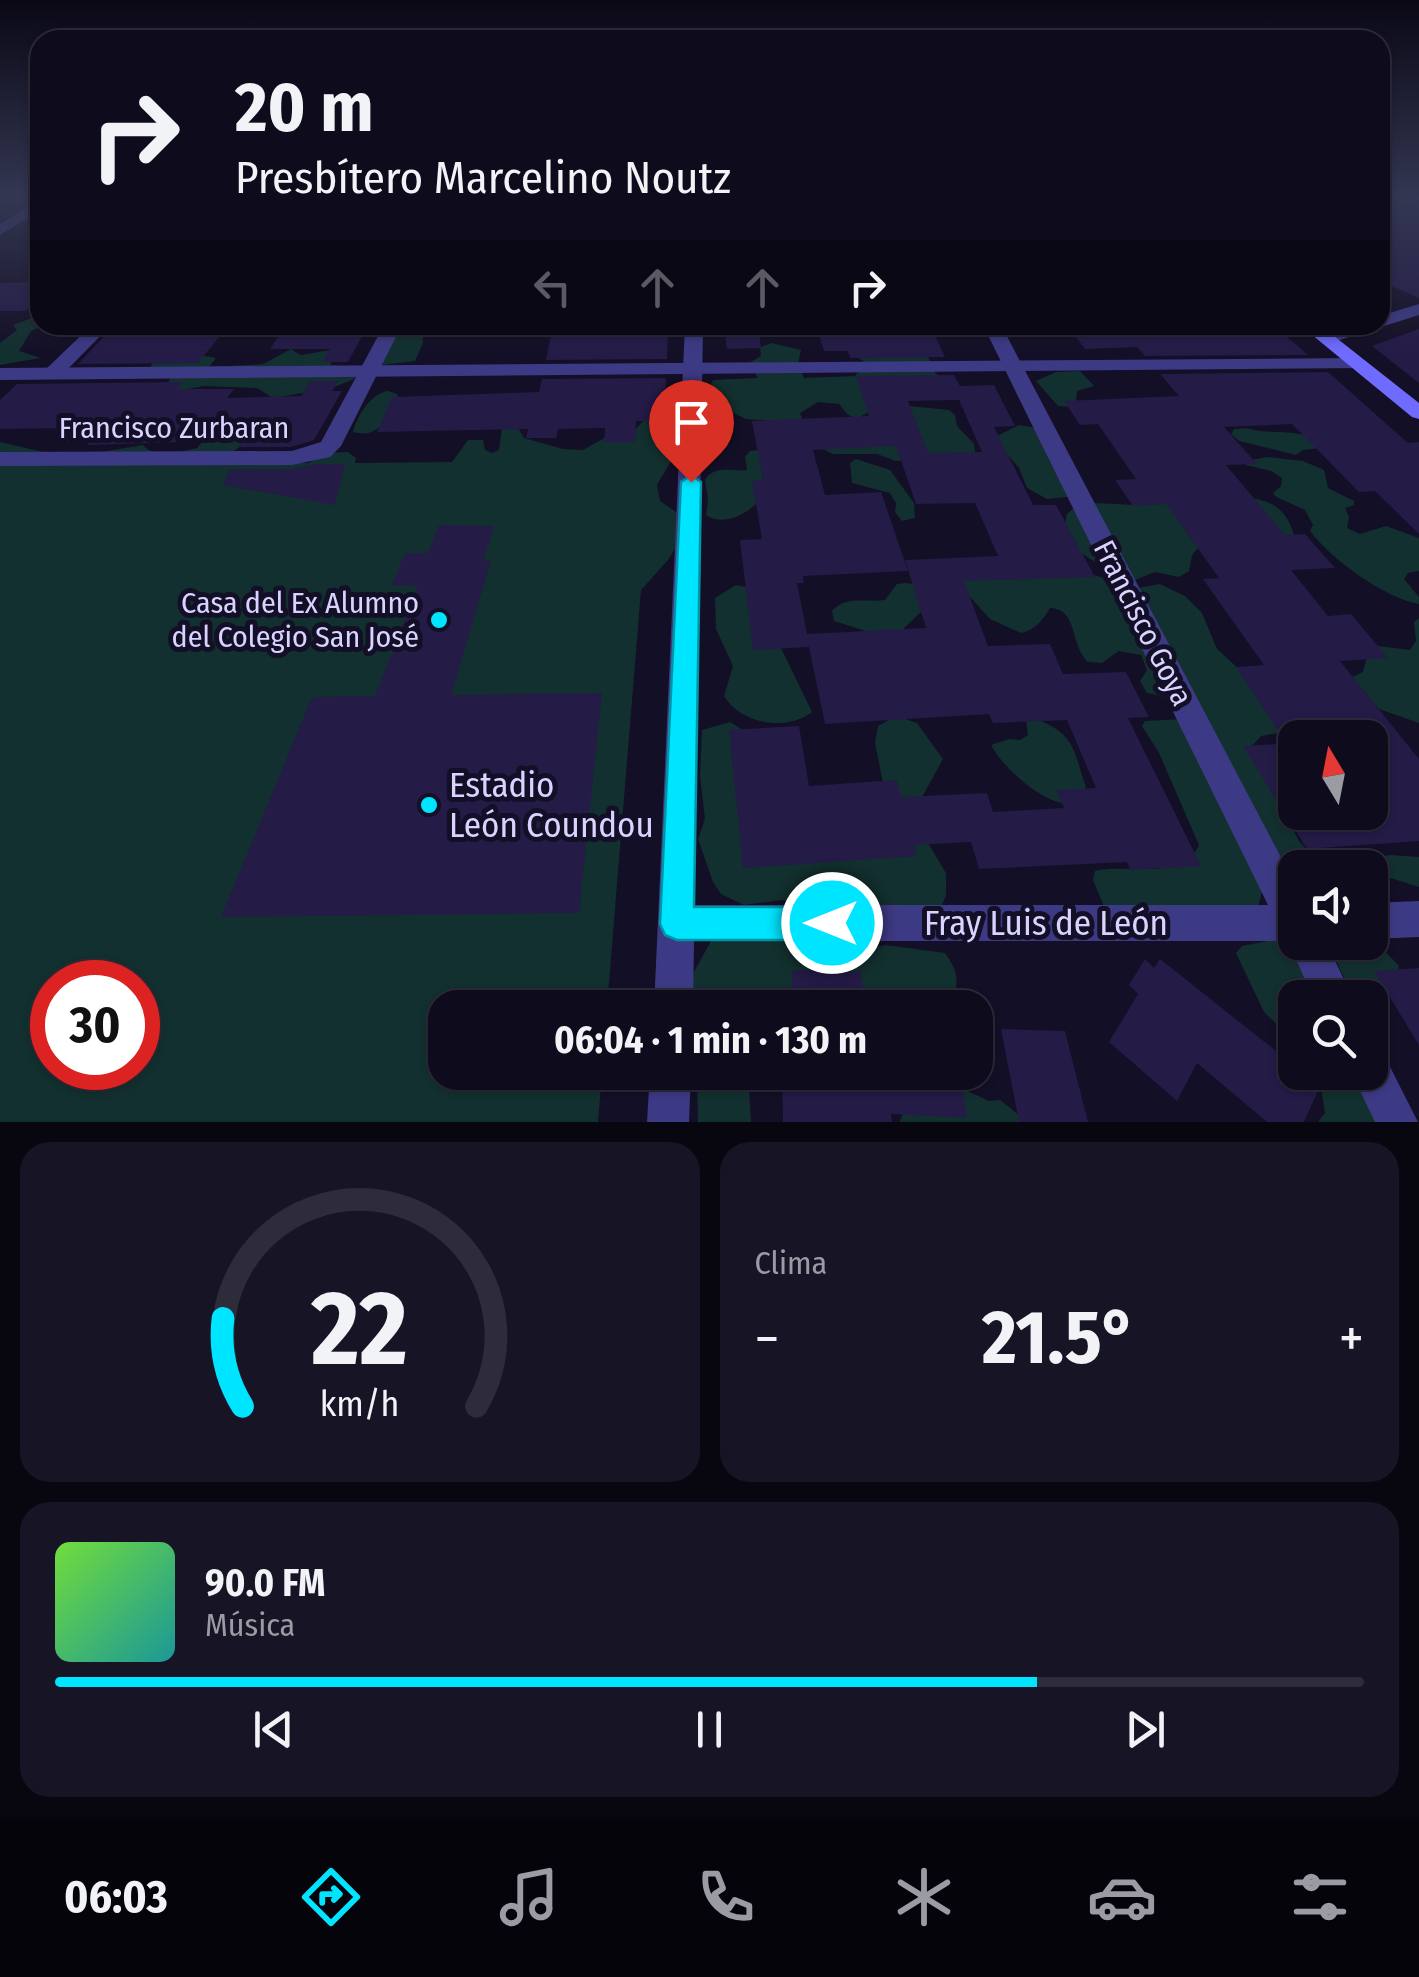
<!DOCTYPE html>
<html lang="es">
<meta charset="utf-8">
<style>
:root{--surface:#0e0b1c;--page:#171425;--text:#f1f3f6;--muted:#9b9ba3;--line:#2e2b3b;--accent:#00e5ff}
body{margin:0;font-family:"Fira Sans Condensed",sans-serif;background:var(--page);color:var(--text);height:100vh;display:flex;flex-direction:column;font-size:38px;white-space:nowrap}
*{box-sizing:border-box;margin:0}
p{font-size:32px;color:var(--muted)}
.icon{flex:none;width:55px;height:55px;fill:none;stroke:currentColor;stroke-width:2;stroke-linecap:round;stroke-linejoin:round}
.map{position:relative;height:1122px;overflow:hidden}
.sheet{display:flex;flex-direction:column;gap:20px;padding:20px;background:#08060f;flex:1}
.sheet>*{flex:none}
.top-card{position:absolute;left:30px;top:30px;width:1360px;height:305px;border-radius:30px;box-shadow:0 2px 8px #0004,0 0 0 2px var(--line);background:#0e0b1c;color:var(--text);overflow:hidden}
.needle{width:65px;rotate:350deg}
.buttons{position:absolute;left:1278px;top:720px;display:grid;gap:20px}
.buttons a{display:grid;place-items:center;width:110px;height:110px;border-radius:20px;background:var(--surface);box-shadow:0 2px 8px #0004,0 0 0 2px var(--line);font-size:50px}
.speed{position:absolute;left:30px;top:960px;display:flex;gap:20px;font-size:50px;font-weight:700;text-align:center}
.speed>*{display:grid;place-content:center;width:130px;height:130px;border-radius:50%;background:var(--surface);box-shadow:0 2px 8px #0004,0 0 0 2px var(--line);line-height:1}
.speed .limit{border:15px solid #d22;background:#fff;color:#111}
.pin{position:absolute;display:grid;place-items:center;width:85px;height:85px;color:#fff;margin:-102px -42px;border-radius:50% 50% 50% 0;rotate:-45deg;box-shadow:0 0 10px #0007}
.pin .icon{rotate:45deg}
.me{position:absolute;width:110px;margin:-55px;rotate:270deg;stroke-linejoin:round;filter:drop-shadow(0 0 8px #0008)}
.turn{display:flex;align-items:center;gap:35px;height:210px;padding:0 40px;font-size:45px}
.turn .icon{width:130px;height:130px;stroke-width:2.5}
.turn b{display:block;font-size:70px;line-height:85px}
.lanes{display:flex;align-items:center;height:95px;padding:0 40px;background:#0003;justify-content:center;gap:50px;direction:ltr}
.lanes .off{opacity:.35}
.big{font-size:75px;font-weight:700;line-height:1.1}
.sheet .tile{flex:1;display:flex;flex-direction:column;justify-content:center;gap:15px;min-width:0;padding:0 35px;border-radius:30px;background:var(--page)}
.sheet .dial{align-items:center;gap:0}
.dial svg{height:260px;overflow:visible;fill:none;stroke:var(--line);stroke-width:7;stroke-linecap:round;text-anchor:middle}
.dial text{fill:var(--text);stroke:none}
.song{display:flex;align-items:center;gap:30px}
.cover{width:120px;height:120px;border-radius:15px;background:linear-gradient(135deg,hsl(100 70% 55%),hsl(180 70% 35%))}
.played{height:10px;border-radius:5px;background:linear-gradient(90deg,var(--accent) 75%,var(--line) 75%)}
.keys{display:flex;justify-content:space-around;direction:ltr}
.heat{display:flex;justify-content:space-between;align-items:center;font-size:55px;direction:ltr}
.sheet .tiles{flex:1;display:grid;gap:20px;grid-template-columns:1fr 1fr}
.tile:last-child{grid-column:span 2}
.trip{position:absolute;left:428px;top:990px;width:565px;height:100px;border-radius:30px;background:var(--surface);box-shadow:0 2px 8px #0004,0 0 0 2px var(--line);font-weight:700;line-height:100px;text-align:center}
.tabs{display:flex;height:160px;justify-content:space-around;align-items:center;background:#06040b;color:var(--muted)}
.tabs .icon{width:70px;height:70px}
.tabs .current{color:var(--accent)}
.tabs b{font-size:45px;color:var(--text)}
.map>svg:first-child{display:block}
.green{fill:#12302f;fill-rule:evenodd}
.building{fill:#241b47;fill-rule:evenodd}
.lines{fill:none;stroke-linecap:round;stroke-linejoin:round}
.minor{fill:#3d3a85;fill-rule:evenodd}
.tertiary{fill:#3d3a85;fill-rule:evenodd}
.secondary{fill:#6f6bff;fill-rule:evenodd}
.route{fill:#00e5ff;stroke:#0095a6;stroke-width:2.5}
.poi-dot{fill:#00e5ff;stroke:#130f26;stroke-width:4}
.labels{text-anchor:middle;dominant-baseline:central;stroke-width:10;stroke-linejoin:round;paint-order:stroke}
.street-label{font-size:30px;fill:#d9d4ff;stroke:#130f26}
.poi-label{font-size:30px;fill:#d9d4ff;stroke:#130f26;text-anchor:end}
.near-poi-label{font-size:35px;fill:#d9d4ff;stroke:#130f26;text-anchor:start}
.near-street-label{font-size:35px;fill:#d9d4ff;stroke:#130f26}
</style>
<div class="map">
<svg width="1419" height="1122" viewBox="0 0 1419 1122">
<rect width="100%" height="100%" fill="#130f26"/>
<g class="green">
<polygon points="40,315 40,325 45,325 31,331 19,351 41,358 0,365 0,343 17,330 13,325"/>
<polygon points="409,325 429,325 422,328 423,343 415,361 382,365 390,336"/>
<polygon points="772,343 801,350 798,364 804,378 855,376 865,362 844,349 927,354 935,373 941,377 857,418 848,415 839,404 818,402 800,413 804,423 746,419 708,401 705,396 713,380 758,378 749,363 761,356 760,347"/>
<path d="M 291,349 L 301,355 L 330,350 L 331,365 L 358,367 L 354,379 L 332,388 L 273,398 L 257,388 L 204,386 L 171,392 L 165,386 L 171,378 L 149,371 L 153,361 C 174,355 197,354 216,358 L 209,367 L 263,364 Z"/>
<polygon points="1080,371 1094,386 1077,391 1076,401 1071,407 1058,406 1036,381 1056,372"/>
<path d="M 674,388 L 686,395 L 683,441 L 657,485 L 660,501 L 682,516 L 685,532 L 668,560 L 641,590 L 607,1007 L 445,1008 L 445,1072 L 602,1073 L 598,1122 L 0,1122 L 0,442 L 52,454 L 101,452 L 143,445 C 158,461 177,452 197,448 L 204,440 L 238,429 L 244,444 L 228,455 L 225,462 L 309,463 L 325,453 L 348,452 L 356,458 L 355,463 L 452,462 L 468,440 L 483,440 L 485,450 L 492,453 L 499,450 L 502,428 L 517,426 L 524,438 L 563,449 L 583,450 L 608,436 L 632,433 L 644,420 L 669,422 L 665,394 ZM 52,982 L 138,982 L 138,1068 L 52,1068 Z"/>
<path d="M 388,391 L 397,394 L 400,399 C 386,419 379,439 353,432 C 357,416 371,393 388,391 Z"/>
<polygon points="909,406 949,410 955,415 957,426 974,444 976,458 896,461 877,454 833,454 819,447"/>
<polygon points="1019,425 1037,428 1049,460 1070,492 1067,497 1047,499 1027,488 1019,468 993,438"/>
<path d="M 1247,428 C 1272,437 1303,424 1322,448 L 1303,450 L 1296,455 L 1239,441 L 1231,434 L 1234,429 Z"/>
<path d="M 759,450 L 763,480 L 769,487 C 760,507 727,530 706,515 L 708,500 L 705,480 C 714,464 731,472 747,470 L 745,457 L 750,451 Z"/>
<path d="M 1267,457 L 1303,461 L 1324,470 L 1328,488 L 1354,501 L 1354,505 L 1345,508 L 1349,517 L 1347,528 L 1360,534 L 1386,526 L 1419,538 L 1419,571 L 1408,573 L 1404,579 L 1419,597 L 1419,604 C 1384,598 1331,559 1310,531 L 1313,525 L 1305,510 L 1276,497 L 1273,493 L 1281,486 L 1282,478 L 1271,471 L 1246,465 L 1247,461 Z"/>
<polygon points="856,459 890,470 914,503 915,518 902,521 895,512 896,503 890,493 852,483 850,463"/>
<path d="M 1252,498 C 1281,503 1290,517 1296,543 L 1199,547 L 1192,555 L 1189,571 L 1179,577 L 1155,572 L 1135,580 L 1112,573 L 1078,551 L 1064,527 L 1067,514 L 1075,507 L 1095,503 L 1135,505 Z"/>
<path d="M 1077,570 L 1138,588 L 1160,584 L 1185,596 L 1202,613 L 1217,649 L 1251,680 L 1290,731 L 1261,736 L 1250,748 L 1299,841 L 1322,867 L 1295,868 L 1295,896 L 1265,878 L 1258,908 L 1108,916 L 1093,880 L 1095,871 C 1126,863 1182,882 1199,845 L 1159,753 L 1142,726 L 1145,721 L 1183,719 L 1167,697 L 1147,693 L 1140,681 L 1147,670 L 1141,655 L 1119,651 L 1102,663 L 1088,662 C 1070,646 1078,608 1050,608 C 1044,618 1036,630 1021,633 L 990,619 L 960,586 L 965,580 Z"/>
<path d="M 905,583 L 915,584 L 924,609 L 904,628 L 904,636 L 869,632 L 834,621 L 832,611 C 847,595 865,603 885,600 L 897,584 Z"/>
<path d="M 736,585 L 752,588 L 812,712 C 786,732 741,724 724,696 L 733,666 L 716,629 L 715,598 Z"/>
<polygon points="1419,618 1419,723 1379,709 1352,677 1363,672 1370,645 1410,650 1416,641 1414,622"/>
<polygon points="896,716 917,723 943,759 920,801 928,843 946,873 946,895 941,908 806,905 782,900 744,905 721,894 713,882 698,839 705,819 700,776 702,730 730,722 746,732 756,793 883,783 875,743 878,726"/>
<path d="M 1036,719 C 1077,735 1073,751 1086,787 L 1072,803 C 1047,808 1002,767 991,745 L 1009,739 L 1020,740 L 1028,735 L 1026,720 Z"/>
<polygon points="1390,855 1419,857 1419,887 1378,874 1375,858"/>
<path d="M 812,918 L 868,949 L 885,945 L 945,953 C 963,978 954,982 956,1007 L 920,1007 L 910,1001 L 899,1007 L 871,1007 L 854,1000 L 801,1007 L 691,1008 L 689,981 L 723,919 Z"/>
<path d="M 1370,936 L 1399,966 L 1396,983 L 1376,1008 L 1370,1006 L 1370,998 L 1358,997 C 1348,989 1332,955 1332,942 L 1370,942 Z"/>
<polygon points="1279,939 1290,946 1321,997 1295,998 1295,1042 1264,1012 1236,953 1242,946"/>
<polygon points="1356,1072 1383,1122 1318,1122 1325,1113 1319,1073"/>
<polygon points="697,1073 748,1073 751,1122 698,1122"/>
<polygon points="911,1087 959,1087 989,1101 1000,1100 1028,1122 900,1122"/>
</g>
<g class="building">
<polygon points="1380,196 1419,196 1419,298 1380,281"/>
<polygon points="40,282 40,299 25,311 0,311 0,283"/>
<polygon points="229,325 198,363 78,364 114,326"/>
<polygon points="286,325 368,325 348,362 322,362 330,349 270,349"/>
<polygon points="553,325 640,325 640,330 668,330 667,359 546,360"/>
<polygon points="724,325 758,325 761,348 727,349"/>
<polygon points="816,325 930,325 945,357 850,358 848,351 824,351"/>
<polygon points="1067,325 1273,325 1308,355 1145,356 1137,347 1085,349"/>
<polygon points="1419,329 1419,383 1372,346"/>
<polygon points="1328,372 1408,443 1419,442 1419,534 1375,491 1359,492 1292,424 1224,427 1257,464 1226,465 1285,535 1305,534 1335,568 1291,570 1328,616 1351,614 1388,658 1340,661 1419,759 1419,841 1307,849 1243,746 1295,743 1295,812 1370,812 1370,738 1283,738 1236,667 1264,665 1203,579 1219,578 1166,504 1133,506 1115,480 1136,479 1098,424 1080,425 1064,401 1179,396 1160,374"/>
<path d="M 954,375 L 960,386 L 994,385 L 1015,426 L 994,427 L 1033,505 L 1056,505 L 1095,577 L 964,581 L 988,646 L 1050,644 L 1063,674 L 1126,672 L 1149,717 L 1128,718 L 1201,866 L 1130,870 L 1127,862 L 979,869 L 971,842 L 914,845 L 916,856 L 743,868 L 729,730 L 799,726 L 809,786 L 897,780 L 901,797 L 987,793 L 993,812 L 1064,808 L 1056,790 L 1096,788 L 1067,720 L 993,723 L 989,714 L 825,724 L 809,647 L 753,650 L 740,540 L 762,539 L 752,481 L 763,480 L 752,421 L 869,416 L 856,376 ZM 959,400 L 982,452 L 928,453 L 908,401 ZM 896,446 L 916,504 L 975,503 L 998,556 L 905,560 L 926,628 L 807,634 L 797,583 L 804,583 L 803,576 L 908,571 L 881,492 L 825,495 L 813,450 Z"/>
<polygon points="666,378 665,421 636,421 635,442 604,442 605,428 558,429 556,438 526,438 528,429 377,432 392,397 539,392 542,379"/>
<polygon points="310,381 338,381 332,391 342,391 314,440 291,447 239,447 242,440 87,445 90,441 57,442 70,428 0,429 0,400 17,384 182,382 177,389 234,389 227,398 301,396"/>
<polygon points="317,464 345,464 335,505 223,485 230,469 292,469"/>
<polygon points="439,525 494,526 483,561 491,561 451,695 602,693 579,913 221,917 312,697 375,696 418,586 392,585 405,553 428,553"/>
<polygon points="1145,959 1154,968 1160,959 1295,1066 1295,1072 1303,1072 1320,1086 1304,1122 1267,1122 1197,1063 1177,1101 1109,1042 1138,994 1129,985"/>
<polygon points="1419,968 1419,1045 1374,971"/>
<polygon points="792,970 861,972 865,1008 793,1008"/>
<polygon points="1001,1029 1065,1031 1088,1122 1019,1122"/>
<polygon points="782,1072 960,1072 967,1118 891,1114 892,1122 783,1122"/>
</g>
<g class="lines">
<g class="minor">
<polygon points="40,200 40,210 0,235 0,224"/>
<polygon points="92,325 111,325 59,378 45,378 45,370"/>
<polygon points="384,325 402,325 341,446 330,457 292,465 0,466 0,452 292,451 321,442"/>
<polygon points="685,325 703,325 694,905 1268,905 983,325 1001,325 1295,884 1295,942 1326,942 1353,998 1313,998 1288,941 694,941 693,1008 654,1008"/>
<polygon points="1419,901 1419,937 1370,939 1370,903"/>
<polygon points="1370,1049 1384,1055 1418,1122 1375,1122 1351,1072 1370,1072"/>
<polygon points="650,1072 691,1072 689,1122 647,1122"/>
</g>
<g class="tertiary">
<polygon points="1419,304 1419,315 1327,344 1318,339 1353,325 1380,325 1380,316"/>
<polygon points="1357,358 1364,360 1364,368 0,380 0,368"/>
</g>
<polygon class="secondary" points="1300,325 1320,325 1419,403 1419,419 1412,417"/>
</g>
<linearGradient id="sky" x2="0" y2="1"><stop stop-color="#0a0815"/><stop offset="0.56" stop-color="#333752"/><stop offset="1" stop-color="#333752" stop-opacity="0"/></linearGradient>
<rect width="1419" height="353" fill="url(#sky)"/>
<polygon class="route" points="691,475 701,482 694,907 832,907 843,912 848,923 843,935 832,940 677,940 665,935 660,924 681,482"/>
<g class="poi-dot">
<circle cx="439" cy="620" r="10"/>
<circle cx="429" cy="805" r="10"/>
</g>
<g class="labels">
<g class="street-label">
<text x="174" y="428">Francisco Zurbaran</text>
<text transform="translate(1143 623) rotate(63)">Francisco Goya</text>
</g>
<g class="poi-label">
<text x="419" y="603">Casa del Ex Alumno<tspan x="419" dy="34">del Colegio San José</tspan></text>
</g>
<g class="near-poi-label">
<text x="449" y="785">Estadio<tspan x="449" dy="40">León Coundou</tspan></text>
</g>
<g class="near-street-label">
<text x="1046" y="923">Fray Luis de León</text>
</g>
</g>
</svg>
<div class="buttons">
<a><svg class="needle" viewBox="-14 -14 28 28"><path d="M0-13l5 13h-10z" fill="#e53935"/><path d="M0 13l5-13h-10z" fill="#9b9ba3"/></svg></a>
<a><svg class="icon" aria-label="sound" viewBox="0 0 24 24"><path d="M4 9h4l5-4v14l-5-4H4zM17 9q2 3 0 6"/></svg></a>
<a><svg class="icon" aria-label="search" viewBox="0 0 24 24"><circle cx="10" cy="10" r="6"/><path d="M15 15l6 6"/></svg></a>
</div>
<div class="speed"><div class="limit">30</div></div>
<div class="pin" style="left:691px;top:482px;background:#d93025"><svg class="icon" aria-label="arrive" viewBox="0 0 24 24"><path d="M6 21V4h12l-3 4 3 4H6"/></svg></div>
<svg class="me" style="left:832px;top:923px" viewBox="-20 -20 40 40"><circle r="17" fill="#00e5ff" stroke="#fff" stroke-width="3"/><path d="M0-11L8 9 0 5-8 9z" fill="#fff"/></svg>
<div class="trip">06:04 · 1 min · 130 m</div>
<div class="top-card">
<div class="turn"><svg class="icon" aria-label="right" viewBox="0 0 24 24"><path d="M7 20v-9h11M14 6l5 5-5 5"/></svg><div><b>20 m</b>Presbítero Marcelino Noutz</div></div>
<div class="lanes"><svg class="icon off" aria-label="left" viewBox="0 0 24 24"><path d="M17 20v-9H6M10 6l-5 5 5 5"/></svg><svg class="icon off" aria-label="ahead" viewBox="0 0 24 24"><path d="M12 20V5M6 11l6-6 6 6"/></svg><svg class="icon off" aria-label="ahead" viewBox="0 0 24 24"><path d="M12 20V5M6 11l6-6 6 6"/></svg><svg class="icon" aria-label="right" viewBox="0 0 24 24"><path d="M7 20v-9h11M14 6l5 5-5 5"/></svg></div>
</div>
</div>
<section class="sheet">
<div class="tiles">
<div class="tile dial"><svg viewBox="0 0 100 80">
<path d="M14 69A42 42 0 1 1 86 69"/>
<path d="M14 69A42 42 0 0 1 8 42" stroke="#00e5ff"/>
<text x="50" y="56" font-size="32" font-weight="700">22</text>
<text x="50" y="72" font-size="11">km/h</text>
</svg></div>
<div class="tile"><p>Clima</p>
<div class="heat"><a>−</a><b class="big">21.5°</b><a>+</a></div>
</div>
<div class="tile">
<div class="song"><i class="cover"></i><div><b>90.0 FM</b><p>Música</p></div></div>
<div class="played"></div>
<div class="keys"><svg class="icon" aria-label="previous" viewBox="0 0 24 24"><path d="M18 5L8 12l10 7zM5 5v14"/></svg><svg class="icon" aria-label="pause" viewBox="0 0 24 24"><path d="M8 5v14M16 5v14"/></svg><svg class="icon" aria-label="next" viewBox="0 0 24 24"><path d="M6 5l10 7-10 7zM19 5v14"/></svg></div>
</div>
</div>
</section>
<nav class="tabs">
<b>06:03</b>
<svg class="icon current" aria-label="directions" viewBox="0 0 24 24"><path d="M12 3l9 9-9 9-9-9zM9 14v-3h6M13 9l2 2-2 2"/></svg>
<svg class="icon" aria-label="music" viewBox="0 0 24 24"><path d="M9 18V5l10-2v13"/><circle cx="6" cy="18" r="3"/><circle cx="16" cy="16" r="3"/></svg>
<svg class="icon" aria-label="phone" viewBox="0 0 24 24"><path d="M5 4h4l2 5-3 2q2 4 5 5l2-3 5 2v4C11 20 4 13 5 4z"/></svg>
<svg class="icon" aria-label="climate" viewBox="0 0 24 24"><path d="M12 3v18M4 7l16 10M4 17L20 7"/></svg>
<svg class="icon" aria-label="car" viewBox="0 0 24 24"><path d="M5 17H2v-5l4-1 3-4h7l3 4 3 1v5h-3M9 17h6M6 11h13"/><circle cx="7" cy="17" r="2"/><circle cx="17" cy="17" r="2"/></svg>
<svg class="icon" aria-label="filters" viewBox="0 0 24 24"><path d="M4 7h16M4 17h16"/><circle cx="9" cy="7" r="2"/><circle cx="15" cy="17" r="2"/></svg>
</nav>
